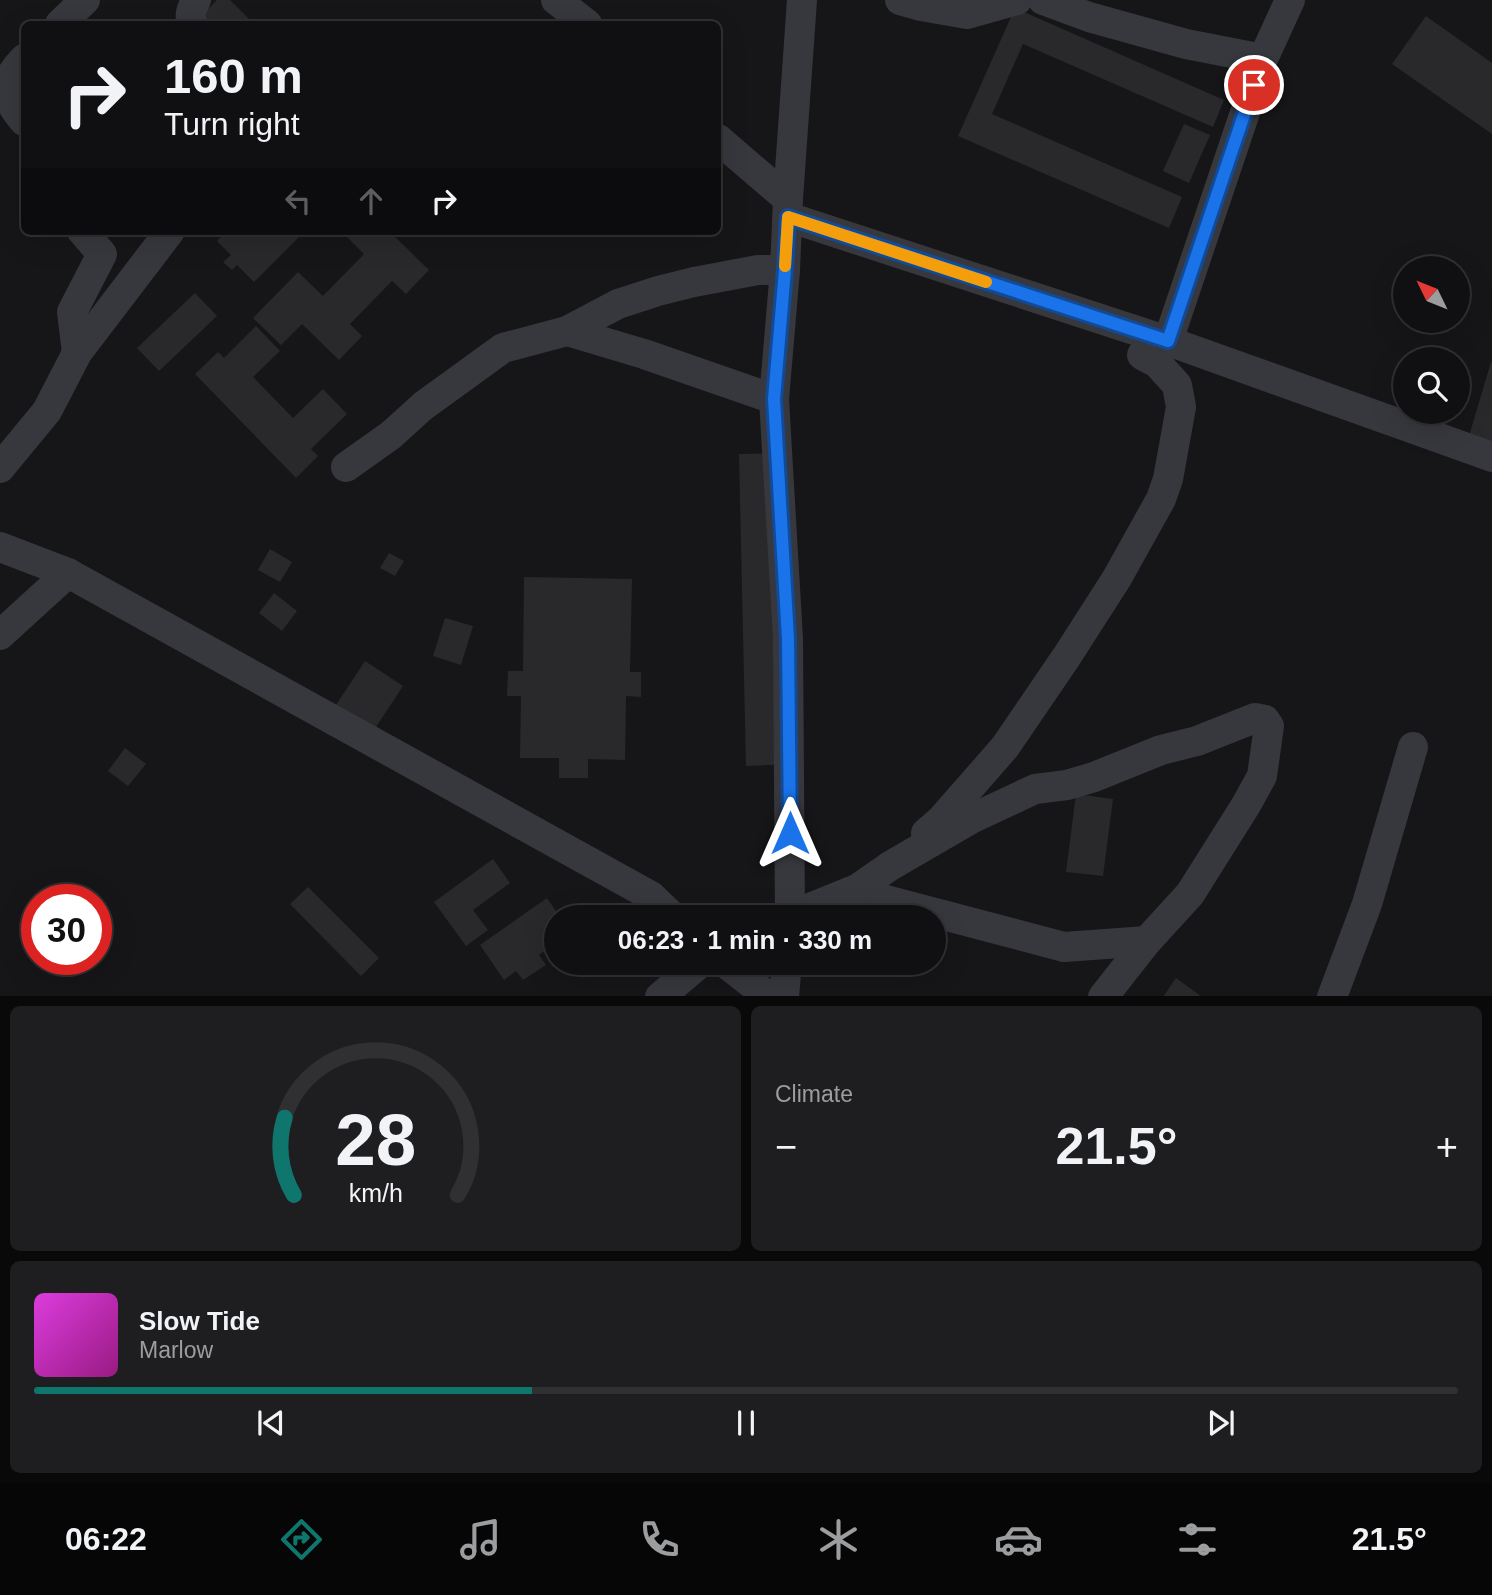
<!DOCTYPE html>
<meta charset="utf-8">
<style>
:root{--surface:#101012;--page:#1e1e20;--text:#f1f3f6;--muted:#9c9d9f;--line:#303032;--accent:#0f766e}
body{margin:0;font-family:Helvetica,sans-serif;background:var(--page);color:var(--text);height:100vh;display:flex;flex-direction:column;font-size:26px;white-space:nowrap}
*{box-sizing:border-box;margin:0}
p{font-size:23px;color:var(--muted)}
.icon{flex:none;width:38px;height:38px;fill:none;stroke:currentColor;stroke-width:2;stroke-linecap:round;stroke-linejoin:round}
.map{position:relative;height:996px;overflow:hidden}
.details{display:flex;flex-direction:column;gap:10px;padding:10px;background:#09090a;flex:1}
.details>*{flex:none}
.guide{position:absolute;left:21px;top:21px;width:700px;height:214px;border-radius:10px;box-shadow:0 7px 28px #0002,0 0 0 2px var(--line);background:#101012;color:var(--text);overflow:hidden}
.needle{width:46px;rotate:313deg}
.buttons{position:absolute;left:1393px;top:256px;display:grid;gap:14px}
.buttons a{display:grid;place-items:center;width:77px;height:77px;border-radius:50%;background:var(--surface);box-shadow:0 7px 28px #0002,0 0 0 2px var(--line);font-size:35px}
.speed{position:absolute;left:21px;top:884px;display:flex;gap:14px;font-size:35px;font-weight:700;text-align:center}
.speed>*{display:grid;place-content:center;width:91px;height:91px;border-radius:50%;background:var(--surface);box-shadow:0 7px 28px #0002,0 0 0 2px var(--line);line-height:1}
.speed .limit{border:10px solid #d22;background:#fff;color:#111}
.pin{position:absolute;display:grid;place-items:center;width:60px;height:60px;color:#fff;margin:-30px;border:4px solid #fff;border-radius:50%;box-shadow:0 2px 7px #0007}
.me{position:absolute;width:77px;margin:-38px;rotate:0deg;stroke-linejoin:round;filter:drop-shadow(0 0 5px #0008)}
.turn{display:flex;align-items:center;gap:24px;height:147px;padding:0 28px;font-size:32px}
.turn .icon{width:91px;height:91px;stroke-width:2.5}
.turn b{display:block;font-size:49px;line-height:60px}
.lanes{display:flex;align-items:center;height:66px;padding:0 28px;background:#0003;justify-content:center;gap:35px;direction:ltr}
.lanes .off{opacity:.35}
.big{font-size:52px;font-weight:700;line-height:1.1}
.details .tile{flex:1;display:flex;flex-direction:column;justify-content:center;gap:10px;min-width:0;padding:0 24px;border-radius:10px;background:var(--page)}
.details .dial{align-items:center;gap:0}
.dial svg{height:182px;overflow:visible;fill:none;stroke:var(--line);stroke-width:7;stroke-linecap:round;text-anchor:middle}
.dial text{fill:var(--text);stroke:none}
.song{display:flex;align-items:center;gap:21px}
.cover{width:84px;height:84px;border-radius:10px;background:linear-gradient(135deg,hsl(300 70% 55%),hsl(310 70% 35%))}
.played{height:7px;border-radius:4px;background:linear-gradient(90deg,var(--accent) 35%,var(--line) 35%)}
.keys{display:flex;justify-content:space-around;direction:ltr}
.heat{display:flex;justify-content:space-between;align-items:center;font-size:38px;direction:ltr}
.details .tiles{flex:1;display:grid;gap:10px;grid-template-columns:1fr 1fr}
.tile:last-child{grid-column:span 2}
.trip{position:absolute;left:544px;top:905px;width:402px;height:70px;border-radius:35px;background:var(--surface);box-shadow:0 7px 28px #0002,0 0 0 2px var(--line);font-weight:700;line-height:70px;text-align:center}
.menu{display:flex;height:112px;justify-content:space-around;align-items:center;background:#060607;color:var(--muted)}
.menu .icon{width:49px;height:49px}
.menu .selected{color:var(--accent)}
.menu b{font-size:32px;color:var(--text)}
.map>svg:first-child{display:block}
.building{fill:#29292c}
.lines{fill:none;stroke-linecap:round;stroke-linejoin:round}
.minor{stroke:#37383d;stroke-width:30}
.route-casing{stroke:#114b97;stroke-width:18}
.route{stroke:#1a73e8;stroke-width:12}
.slow{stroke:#f59e0b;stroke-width:12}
</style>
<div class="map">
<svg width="1492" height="997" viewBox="0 0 1492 997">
<rect width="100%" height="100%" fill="#161618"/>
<g class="building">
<polygon points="217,0 230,0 254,24 205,24 199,18"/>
<polygon points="1015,8 1224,100 1213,127 1023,44 992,114 1182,197 1169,228 958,136"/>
<polygon points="1426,16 1492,63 1492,134 1392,64"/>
<polygon points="1184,124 1210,135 1189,183 1163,171"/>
<polygon points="226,231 305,231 254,282 237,265 232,270 223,262 231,255 217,241"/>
<polygon points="341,231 389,231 429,270 406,294 392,281 350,324 362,336 339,360 302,324 281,345 253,318 298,272 323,296 364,254"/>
<polygon points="195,293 217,316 159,371 137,348"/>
<polygon points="256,326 280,351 253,377 293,418 323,389 347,414 311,449 318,456 296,478 195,374 218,352 224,358"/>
<polygon points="1491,362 1492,362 1492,442 1469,436"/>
<polygon points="784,453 791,764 746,766 739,454"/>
<polygon points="270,549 292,562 280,582 258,570"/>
<polygon points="389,553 404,561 395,576 380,568"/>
<polygon points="524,577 632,579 630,672 641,672 641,697 626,696 625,760 588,759 588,778 559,778 559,758 520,758 521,696 507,696 508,671 523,671"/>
<polygon points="274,593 297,611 282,631 259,613"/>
<polygon points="445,618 473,626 461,665 433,656"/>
<polygon points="365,661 403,686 370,736 332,711"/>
<polygon points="125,748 146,764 128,786 108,771"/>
<polygon points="1076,794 1113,799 1103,876 1066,872"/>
<polygon points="493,859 510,883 473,910 488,930 466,946 434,902"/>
<polygon points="308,887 379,958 361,976 290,904"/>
<polygon points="547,898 560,917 556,917 556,943 539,955 546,965 523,980 516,971 504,980 480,945"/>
<polygon points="1176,978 1202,997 1163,997"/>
</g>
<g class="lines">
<g class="minor">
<polyline points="556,0 587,24"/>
<polyline points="900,0 921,6 967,14 1017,0"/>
<polyline points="1043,0 1089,17 1186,44 1263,59"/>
<polyline points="60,24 85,0"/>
<path d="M 193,24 C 188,16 192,8 196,0"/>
<path d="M 24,59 C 0,83 4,97 24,121"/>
<polyline points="718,139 788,199"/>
<polyline points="788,217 1168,341 1492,457"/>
<polyline points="567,331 644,354 774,399"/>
<polyline points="1152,350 1168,341 1263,59 1290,0"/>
<polyline points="77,353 72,312 102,254 82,231"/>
<polyline points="346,467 391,435 423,406 503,348 567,331 618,304 658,291 694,282 758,270 785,270"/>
<polyline points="0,468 47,411 77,353 170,231"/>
<polyline points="0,547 68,573 651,896 673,917"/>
<polyline points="0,635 68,573"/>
<polyline points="926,833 942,819 1005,747 1067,656 1117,578 1161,499 1168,479 1181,407 1177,385 1157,363 1142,355"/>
<polyline points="849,892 886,900 1064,947 1147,941"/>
<polyline points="790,916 857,889 890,866 971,819 1035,789 1067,785 1094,777 1161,750 1197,741 1255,718 1265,720 1269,726 1262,776 1246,805 1190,894 1147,941 1103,997"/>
<polyline points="790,917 788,639 774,399 785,270 788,199 802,0"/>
<polyline points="724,962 769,997"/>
<polyline points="660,997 701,962"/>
<polyline points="784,997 787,962"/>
<polyline points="1332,997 1367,904 1413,747"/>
</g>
</g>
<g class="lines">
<g class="route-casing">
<polyline id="route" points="790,833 788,639 774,399 785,270 788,217 1168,341 1254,85"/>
</g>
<use href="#route" class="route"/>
<polyline class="slow" points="785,266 788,217 986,282"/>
</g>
</svg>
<div class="buttons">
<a><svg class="needle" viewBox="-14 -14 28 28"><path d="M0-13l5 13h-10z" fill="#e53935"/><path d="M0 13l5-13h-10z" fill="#9c9d9f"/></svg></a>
<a><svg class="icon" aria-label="search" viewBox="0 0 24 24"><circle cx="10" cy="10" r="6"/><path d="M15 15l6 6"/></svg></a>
</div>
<div class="speed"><div class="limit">30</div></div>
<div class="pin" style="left:1254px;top:85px;background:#d93025"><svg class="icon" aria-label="arrive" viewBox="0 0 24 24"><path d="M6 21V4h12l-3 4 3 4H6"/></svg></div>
<svg class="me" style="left:790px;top:833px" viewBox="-20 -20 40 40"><path d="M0-17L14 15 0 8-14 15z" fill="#1a73e8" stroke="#fff" stroke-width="4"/></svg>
<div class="trip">06:23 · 1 min · 330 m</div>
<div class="guide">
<div class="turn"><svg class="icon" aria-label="right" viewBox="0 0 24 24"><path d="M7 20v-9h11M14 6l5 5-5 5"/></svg><div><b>160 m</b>Turn right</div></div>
<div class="lanes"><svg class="icon off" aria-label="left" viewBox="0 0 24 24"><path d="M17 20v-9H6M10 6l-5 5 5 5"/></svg><svg class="icon off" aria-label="ahead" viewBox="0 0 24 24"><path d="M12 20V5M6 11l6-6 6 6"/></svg><svg class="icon" aria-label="right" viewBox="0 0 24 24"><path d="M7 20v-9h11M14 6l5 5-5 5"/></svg></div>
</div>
</div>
<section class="details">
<div class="tiles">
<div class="tile dial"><svg viewBox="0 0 100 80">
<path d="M14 69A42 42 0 1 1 86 69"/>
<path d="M14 69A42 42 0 0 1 10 35" stroke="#0f766e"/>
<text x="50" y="56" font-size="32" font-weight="700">28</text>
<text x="50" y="72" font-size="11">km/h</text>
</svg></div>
<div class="tile"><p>Climate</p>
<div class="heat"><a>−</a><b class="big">21.5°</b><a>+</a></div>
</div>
<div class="tile">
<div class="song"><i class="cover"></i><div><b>Slow Tide</b><p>Marlow</p></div></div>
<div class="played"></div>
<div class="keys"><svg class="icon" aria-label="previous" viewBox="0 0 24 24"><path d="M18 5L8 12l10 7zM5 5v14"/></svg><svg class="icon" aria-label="pause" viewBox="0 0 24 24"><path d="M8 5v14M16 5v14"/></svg><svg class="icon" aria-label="next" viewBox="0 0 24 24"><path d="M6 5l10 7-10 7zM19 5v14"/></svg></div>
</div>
</div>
</section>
<nav class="menu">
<b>06:22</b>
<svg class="icon selected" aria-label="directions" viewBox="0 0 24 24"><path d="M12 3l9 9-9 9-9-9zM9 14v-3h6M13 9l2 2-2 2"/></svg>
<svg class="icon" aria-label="music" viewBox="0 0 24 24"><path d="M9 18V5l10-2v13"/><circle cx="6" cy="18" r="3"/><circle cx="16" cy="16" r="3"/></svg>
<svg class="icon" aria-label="phone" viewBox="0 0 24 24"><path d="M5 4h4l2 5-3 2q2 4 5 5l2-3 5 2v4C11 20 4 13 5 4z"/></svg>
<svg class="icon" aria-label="climate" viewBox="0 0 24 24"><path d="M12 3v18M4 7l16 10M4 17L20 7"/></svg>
<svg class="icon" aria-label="car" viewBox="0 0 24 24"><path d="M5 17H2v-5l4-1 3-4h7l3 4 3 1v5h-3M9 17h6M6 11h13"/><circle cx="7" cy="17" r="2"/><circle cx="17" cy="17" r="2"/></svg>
<svg class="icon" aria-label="filters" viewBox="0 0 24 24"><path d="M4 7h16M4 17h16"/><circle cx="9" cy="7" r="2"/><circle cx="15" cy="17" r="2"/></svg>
<b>21.5°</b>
</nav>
